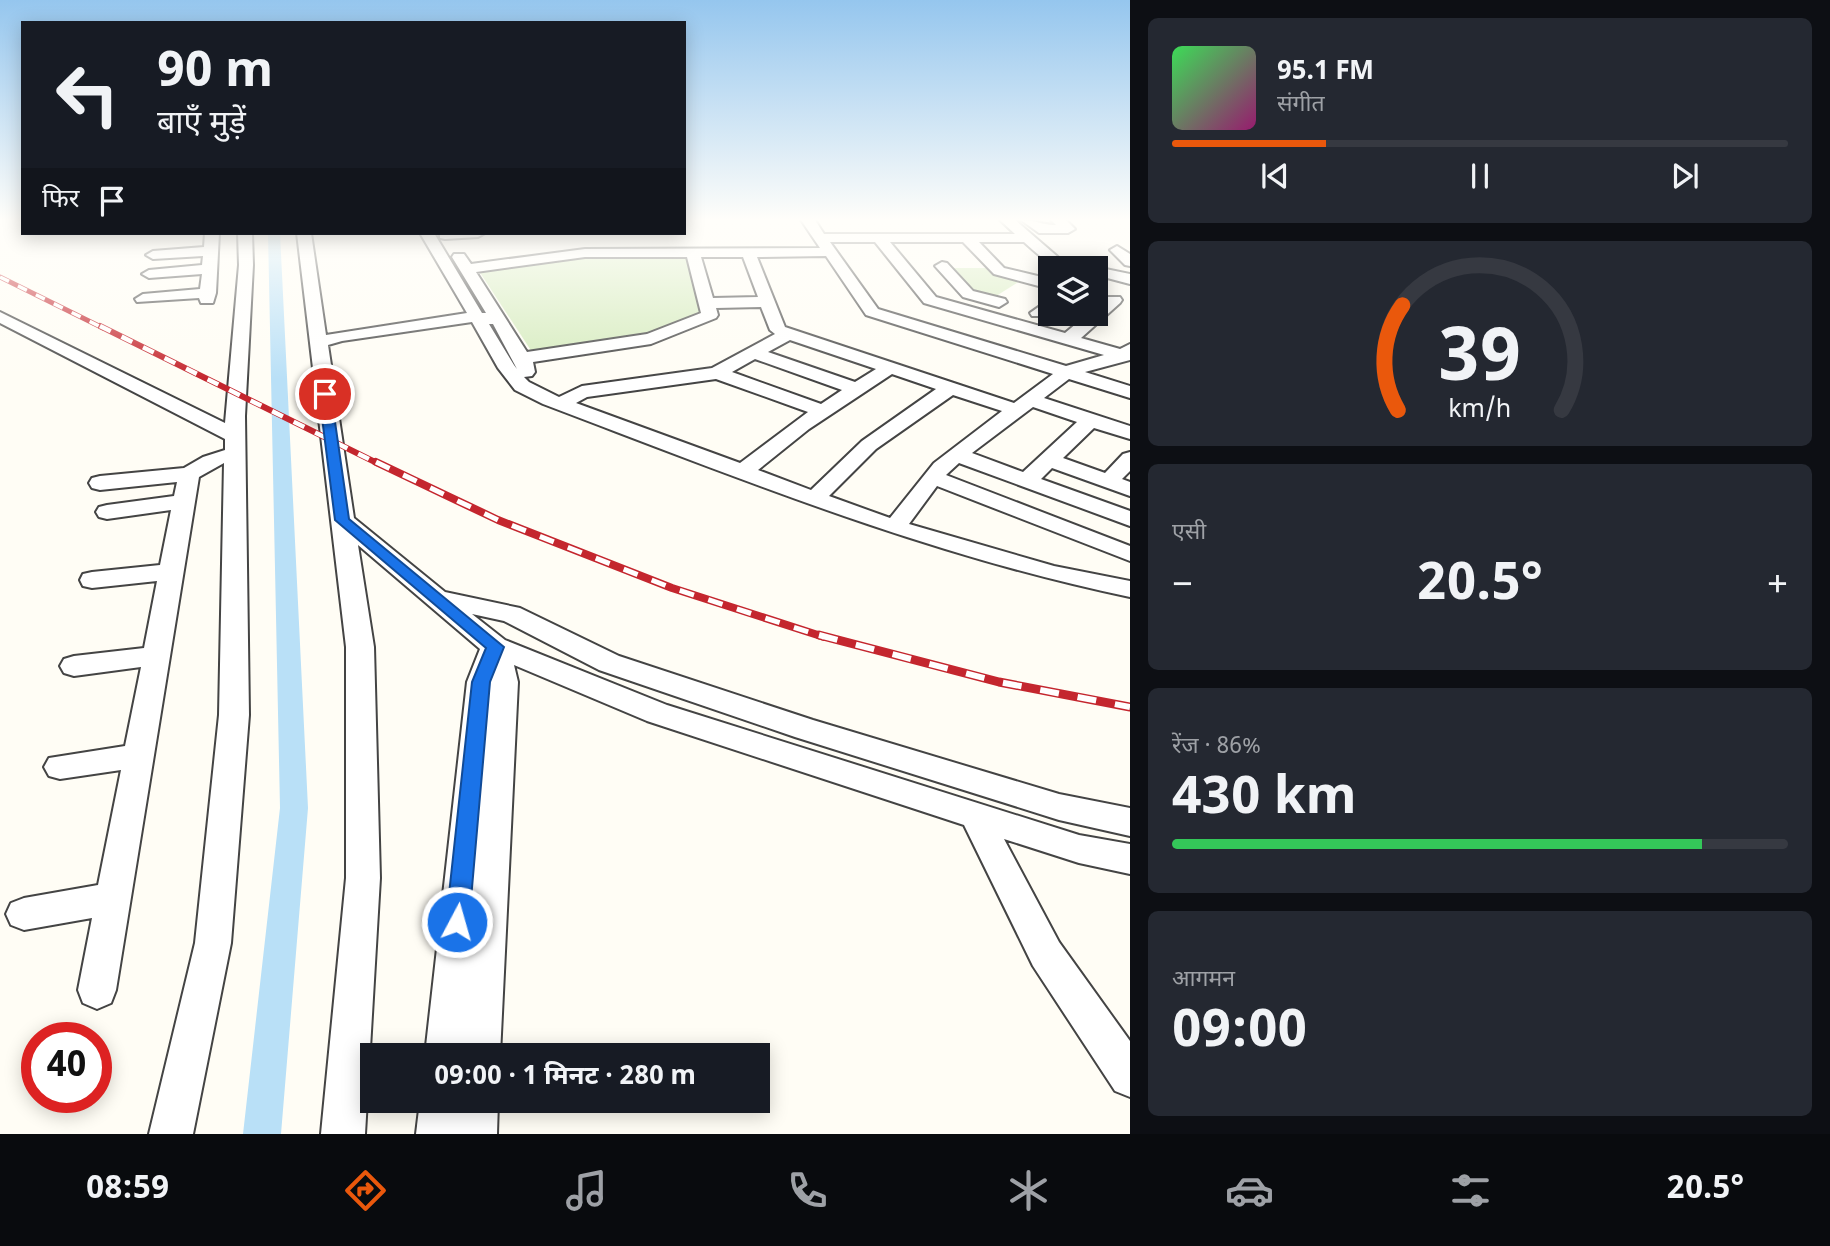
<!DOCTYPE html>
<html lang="hi">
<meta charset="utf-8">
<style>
:root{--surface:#171b24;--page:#242831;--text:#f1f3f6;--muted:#9ea1a6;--line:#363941;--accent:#ea580c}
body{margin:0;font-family:Georgia,"Noto Sans Devanagari",serif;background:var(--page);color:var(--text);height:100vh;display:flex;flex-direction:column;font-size:26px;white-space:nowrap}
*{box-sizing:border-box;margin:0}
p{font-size:23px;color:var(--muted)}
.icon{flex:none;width:38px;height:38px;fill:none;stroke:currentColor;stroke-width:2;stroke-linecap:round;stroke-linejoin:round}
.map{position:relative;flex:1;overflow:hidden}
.drawer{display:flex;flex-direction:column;gap:18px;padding:18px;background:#0d0f14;width:700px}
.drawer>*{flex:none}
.guide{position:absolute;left:21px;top:21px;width:665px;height:214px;border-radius:0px;box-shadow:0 4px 18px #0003;background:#171b24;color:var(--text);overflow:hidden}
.controls{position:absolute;left:1038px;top:256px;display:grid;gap:14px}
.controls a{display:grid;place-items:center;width:70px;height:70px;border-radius:0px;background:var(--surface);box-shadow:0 4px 18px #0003;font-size:35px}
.speed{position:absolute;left:21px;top:1022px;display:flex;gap:14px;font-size:35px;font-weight:700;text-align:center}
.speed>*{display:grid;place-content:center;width:91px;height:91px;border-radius:50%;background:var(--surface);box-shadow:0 4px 18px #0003;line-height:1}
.speed .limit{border:10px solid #d22;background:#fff;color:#111}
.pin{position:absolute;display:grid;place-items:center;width:60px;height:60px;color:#fff;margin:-30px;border:4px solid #fff;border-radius:50%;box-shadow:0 2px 7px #0007}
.me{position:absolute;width:77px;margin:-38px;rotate:6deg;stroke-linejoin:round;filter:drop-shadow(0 0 5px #0008)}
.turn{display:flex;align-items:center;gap:24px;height:147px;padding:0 21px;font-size:32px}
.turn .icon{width:91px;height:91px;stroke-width:2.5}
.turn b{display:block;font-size:49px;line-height:60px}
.then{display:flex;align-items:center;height:66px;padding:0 21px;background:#0003;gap:14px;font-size:26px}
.big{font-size:52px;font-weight:700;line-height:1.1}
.drawer .widget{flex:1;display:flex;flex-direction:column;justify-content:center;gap:10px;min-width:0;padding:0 24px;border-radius:10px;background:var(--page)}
.drawer .dial{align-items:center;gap:0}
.dial svg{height:182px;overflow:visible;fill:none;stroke:var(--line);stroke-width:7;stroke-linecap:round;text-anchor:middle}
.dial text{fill:var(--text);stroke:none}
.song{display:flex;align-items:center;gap:21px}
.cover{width:84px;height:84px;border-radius:10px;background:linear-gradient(135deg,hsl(130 70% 55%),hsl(320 70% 35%))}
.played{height:7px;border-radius:4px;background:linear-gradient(90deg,var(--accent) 25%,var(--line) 25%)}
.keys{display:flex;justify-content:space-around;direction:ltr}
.heat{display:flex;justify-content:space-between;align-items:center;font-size:38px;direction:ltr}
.charge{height:10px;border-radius:5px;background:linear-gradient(90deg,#34c759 86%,var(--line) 0)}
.trip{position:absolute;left:360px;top:1043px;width:410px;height:70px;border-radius:0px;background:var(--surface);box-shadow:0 4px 18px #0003;font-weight:700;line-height:70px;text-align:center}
.dock{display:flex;height:112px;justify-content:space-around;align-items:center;background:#090b0e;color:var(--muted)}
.dock .icon{width:49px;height:49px}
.dock .active{color:var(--accent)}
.dock b{font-size:32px;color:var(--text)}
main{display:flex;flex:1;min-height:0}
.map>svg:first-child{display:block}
.green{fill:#d5ebbd}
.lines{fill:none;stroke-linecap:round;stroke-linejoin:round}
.canal{fill:#b9e0f7;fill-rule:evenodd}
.minor-casing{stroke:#444;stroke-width:4}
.minor{fill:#fff;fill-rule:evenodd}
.rail-far3-casing{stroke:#c4262e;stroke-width:5}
.rail-far2-casing{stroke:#c4262e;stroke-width:6}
.rail-far1-casing{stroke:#c4262e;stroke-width:8}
.rail-casing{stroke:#c4262e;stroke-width:9}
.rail-far3{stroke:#fff;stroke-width:3.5;stroke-dasharray:10;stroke-linecap:butt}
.rail-far2{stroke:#fff;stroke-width:4.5;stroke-dasharray:12;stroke-linecap:butt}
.rail-far1{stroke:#fff;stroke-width:5;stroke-dasharray:15;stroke-linecap:butt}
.rail{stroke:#fff;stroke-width:6;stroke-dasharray:19;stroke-linecap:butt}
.route{fill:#1a73e8;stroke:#114b97;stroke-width:2}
</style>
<main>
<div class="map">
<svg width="1130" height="1134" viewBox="0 0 1130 1134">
<rect width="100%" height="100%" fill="#fffdf5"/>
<g class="green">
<polygon points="592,256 681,257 691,260 705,312 657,333 532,352 479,271"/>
<polygon points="949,268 990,268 1023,279 993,298 973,292"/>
</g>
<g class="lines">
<polygon class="canal" points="268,233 280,233 308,808 281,1134 243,1134 280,808"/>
<g class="minor-casing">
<g id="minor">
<path d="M 801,220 L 815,220 L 824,234 L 1015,234 L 1000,220 L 1015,220 L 1059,258 L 1087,265 L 1089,268 C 1053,268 1051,266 1024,242 L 979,242 L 1004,268 L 1050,279 L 1050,289 L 994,274 L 963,242 L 890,242 L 936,297 L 1065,333 L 1089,313 L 1096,313 L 1096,308 L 1108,297 L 1120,297 L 1122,300 L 1120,303 L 1081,338 L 1120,349 L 1130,344 L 1130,360 L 1085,372 L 1130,386 L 1130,398 L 1069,379 L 1044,398 L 1130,426 L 1130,439 L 1094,428 L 1063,458 L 1105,473 L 1123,454 L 1130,452 L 1130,471 L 1122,479 L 1130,482 L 1130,496 L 1052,468 L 1041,479 L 1130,511 L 1130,526 L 959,463 L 946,475 L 1130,546 L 1130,561 L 937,486 L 909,524 L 1054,566 L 1130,581 L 1130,597 C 927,555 736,477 543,404 L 515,390 L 498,368 L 472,322 L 342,341 L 328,345 L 354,518 L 445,592 L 520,608 L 619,656 L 813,720 L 1059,794 L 1130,808 L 1130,836 L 1059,820 L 795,737 L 599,670 L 504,621 L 472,614 L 505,640 L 667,705 L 1079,835 L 1130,844 L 1130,874 L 1079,863 L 1004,839 L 1059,942 L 1130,1041 L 1130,1097 L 1115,1091 L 1033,966 L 964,825 L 647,721 L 514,665 L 518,682 L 500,1055 L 425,1055 L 467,682 L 480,649 L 358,545 L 374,647 L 380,878 L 365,1134 L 321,1134 L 346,878 L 346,647 L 297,233 L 311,233 L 326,335 L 467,313 L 420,233 L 434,233 L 482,313 L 486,313 L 452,257 L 454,254 L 464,254 L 471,264 L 585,249 L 820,248 ZM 830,242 L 875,242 L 924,303 L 1104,355 L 1066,366 L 878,309 ZM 826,256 L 866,315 L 1053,374 L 1014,403 L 785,327 L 757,257 ZM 585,257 L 687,257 L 701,313 L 647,334 L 527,352 L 476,272 ZM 701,257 L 743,257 L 758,297 L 713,298 ZM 761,307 L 770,330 L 775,334 L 712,368 L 582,386 L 559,397 L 529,382 L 524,377 L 532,376 L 535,372 L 533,362 L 651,344 L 716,318 L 718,315 L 716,308 ZM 489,324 L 493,324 L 517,369 L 514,365 ZM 790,340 L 876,369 L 855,382 L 768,352 ZM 755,359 L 842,390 L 821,404 L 732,372 ZM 892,374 L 936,389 L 862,441 L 811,490 L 758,470 L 809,429 ZM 716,379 L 808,412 L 740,463 L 576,403 L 587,397 ZM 953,395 L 1002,411 L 934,463 L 890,518 L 829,496 L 876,449 ZM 1033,407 L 1077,422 L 1023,472 L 972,453 Z"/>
<path d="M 1021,220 C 1035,220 1043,225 1056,225 L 1051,220 L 1066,220 L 1075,229 L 1068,233 L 1039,233 Z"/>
<polygon points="205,233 219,233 216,293 213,303 201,303 199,298 137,302 135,299 143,294 200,289 202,274 149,278 142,274 149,270 202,265 203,256 153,259 146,255 153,251 204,247"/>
<polygon points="238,233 252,233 253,265 245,416 249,715 231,943 193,1134 149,1134 195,943 219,715 224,463 199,477 116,990 111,1003 97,1009 83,1003 78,990 92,918 24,930 11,925 6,914 11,903 24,898 98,885 121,770 60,779 49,776 44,767 49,758 125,746 141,667 74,676 64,673 60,666 64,659 74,656 144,648 157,581 92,588 83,586 80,580 83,574 92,572 160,565 171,510 107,519 99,517 96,512 99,507 107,505 174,496 177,482 100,490 92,488 89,483 92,478 100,476 184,468 203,457 225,450 225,439 0,323 0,312 225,423 239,265"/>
<polygon points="440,233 485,233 478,237 445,239 440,238"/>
<polygon points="1117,246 1130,254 1130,266 1125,265 1110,250"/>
<polygon points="942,262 947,263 973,291 1005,299 1007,302 999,307 963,297 935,266"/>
<polygon points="1096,267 1130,274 1130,284 1096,275 1096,268 1091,268"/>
<polygon points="1050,299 1050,312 1044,316 1032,316 1030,313"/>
<polygon points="420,1101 498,1101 497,1134 416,1134"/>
</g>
</g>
<use href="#minor" class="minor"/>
<g class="rail-far3-casing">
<polyline id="rail-far3" points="0,277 103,328"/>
</g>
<g class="rail-far2-casing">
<polyline id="rail-far2" points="100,326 379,464"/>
</g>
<g class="rail-far1-casing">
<polyline id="rail-far1" points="376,462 498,520 672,588 824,637"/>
</g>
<g class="rail-casing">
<polyline id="rail" points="819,635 999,682 1130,707"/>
</g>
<use href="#rail-far3" class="rail-far3"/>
<use href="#rail-far2" class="rail-far2"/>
<use href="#rail-far1" class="rail-far1"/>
<use href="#rail" class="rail"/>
</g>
<linearGradient id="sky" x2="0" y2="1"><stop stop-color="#95c6ee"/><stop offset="0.58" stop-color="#fffefa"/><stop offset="1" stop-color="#fffefa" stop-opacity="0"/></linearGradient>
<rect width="1130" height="379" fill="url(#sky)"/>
<polygon class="route" points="325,390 331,394 349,519 504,647 490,682 469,922 466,929 457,932 449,929 446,922 472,682 486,648 335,520 319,394"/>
</svg>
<div class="controls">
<a><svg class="icon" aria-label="layers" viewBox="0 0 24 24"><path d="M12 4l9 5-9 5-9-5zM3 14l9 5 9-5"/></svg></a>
</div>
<div class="speed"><div class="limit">40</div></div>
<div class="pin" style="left:325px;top:394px;background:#d93025"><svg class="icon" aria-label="arrive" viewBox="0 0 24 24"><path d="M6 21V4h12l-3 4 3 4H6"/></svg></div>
<svg class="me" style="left:457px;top:922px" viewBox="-20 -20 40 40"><circle r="17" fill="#1a73e8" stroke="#fff" stroke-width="3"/><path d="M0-11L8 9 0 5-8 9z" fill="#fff"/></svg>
<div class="trip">09:00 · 1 मिनट · 280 m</div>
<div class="guide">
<div class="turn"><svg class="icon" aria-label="left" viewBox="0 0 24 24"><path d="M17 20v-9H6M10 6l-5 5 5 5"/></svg><div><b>90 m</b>बाएँ मुड़ें</div></div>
<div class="then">फिर<svg class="icon" aria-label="arrive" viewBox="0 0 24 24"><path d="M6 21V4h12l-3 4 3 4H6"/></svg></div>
</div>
</div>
<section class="drawer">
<div class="widget">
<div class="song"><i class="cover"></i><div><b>95.1 FM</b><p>संगीत</p></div></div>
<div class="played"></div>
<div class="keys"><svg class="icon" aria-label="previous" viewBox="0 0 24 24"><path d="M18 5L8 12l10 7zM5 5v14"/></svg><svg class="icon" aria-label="pause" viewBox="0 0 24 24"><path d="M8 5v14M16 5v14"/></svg><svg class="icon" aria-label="next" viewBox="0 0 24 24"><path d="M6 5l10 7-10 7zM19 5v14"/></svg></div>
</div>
<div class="widget dial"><svg viewBox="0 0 100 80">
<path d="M14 69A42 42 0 1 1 86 69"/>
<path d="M14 69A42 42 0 0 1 16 23" stroke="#ea580c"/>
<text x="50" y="56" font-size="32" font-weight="700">39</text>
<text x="50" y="72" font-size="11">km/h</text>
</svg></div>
<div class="widget"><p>एसी</p>
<div class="heat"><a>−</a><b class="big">20.5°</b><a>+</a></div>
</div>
<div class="widget"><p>रेंज · 86%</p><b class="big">430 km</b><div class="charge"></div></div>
<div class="widget"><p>आगमन</p><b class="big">09:00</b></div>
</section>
</main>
<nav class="dock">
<b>08:59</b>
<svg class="icon active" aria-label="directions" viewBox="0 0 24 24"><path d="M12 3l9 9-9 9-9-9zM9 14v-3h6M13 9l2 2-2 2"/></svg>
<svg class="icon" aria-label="music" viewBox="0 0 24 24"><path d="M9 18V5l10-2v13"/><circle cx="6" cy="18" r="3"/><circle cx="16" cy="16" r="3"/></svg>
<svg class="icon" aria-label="phone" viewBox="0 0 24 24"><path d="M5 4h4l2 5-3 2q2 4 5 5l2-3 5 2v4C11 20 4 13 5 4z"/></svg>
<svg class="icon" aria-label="climate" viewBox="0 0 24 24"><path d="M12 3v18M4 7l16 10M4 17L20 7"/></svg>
<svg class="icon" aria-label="car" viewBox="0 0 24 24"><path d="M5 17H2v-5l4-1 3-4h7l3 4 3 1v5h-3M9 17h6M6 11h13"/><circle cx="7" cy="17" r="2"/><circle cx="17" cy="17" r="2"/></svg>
<svg class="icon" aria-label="filters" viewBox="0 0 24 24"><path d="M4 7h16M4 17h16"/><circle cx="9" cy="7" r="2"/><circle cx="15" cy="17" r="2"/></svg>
<b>20.5°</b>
</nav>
